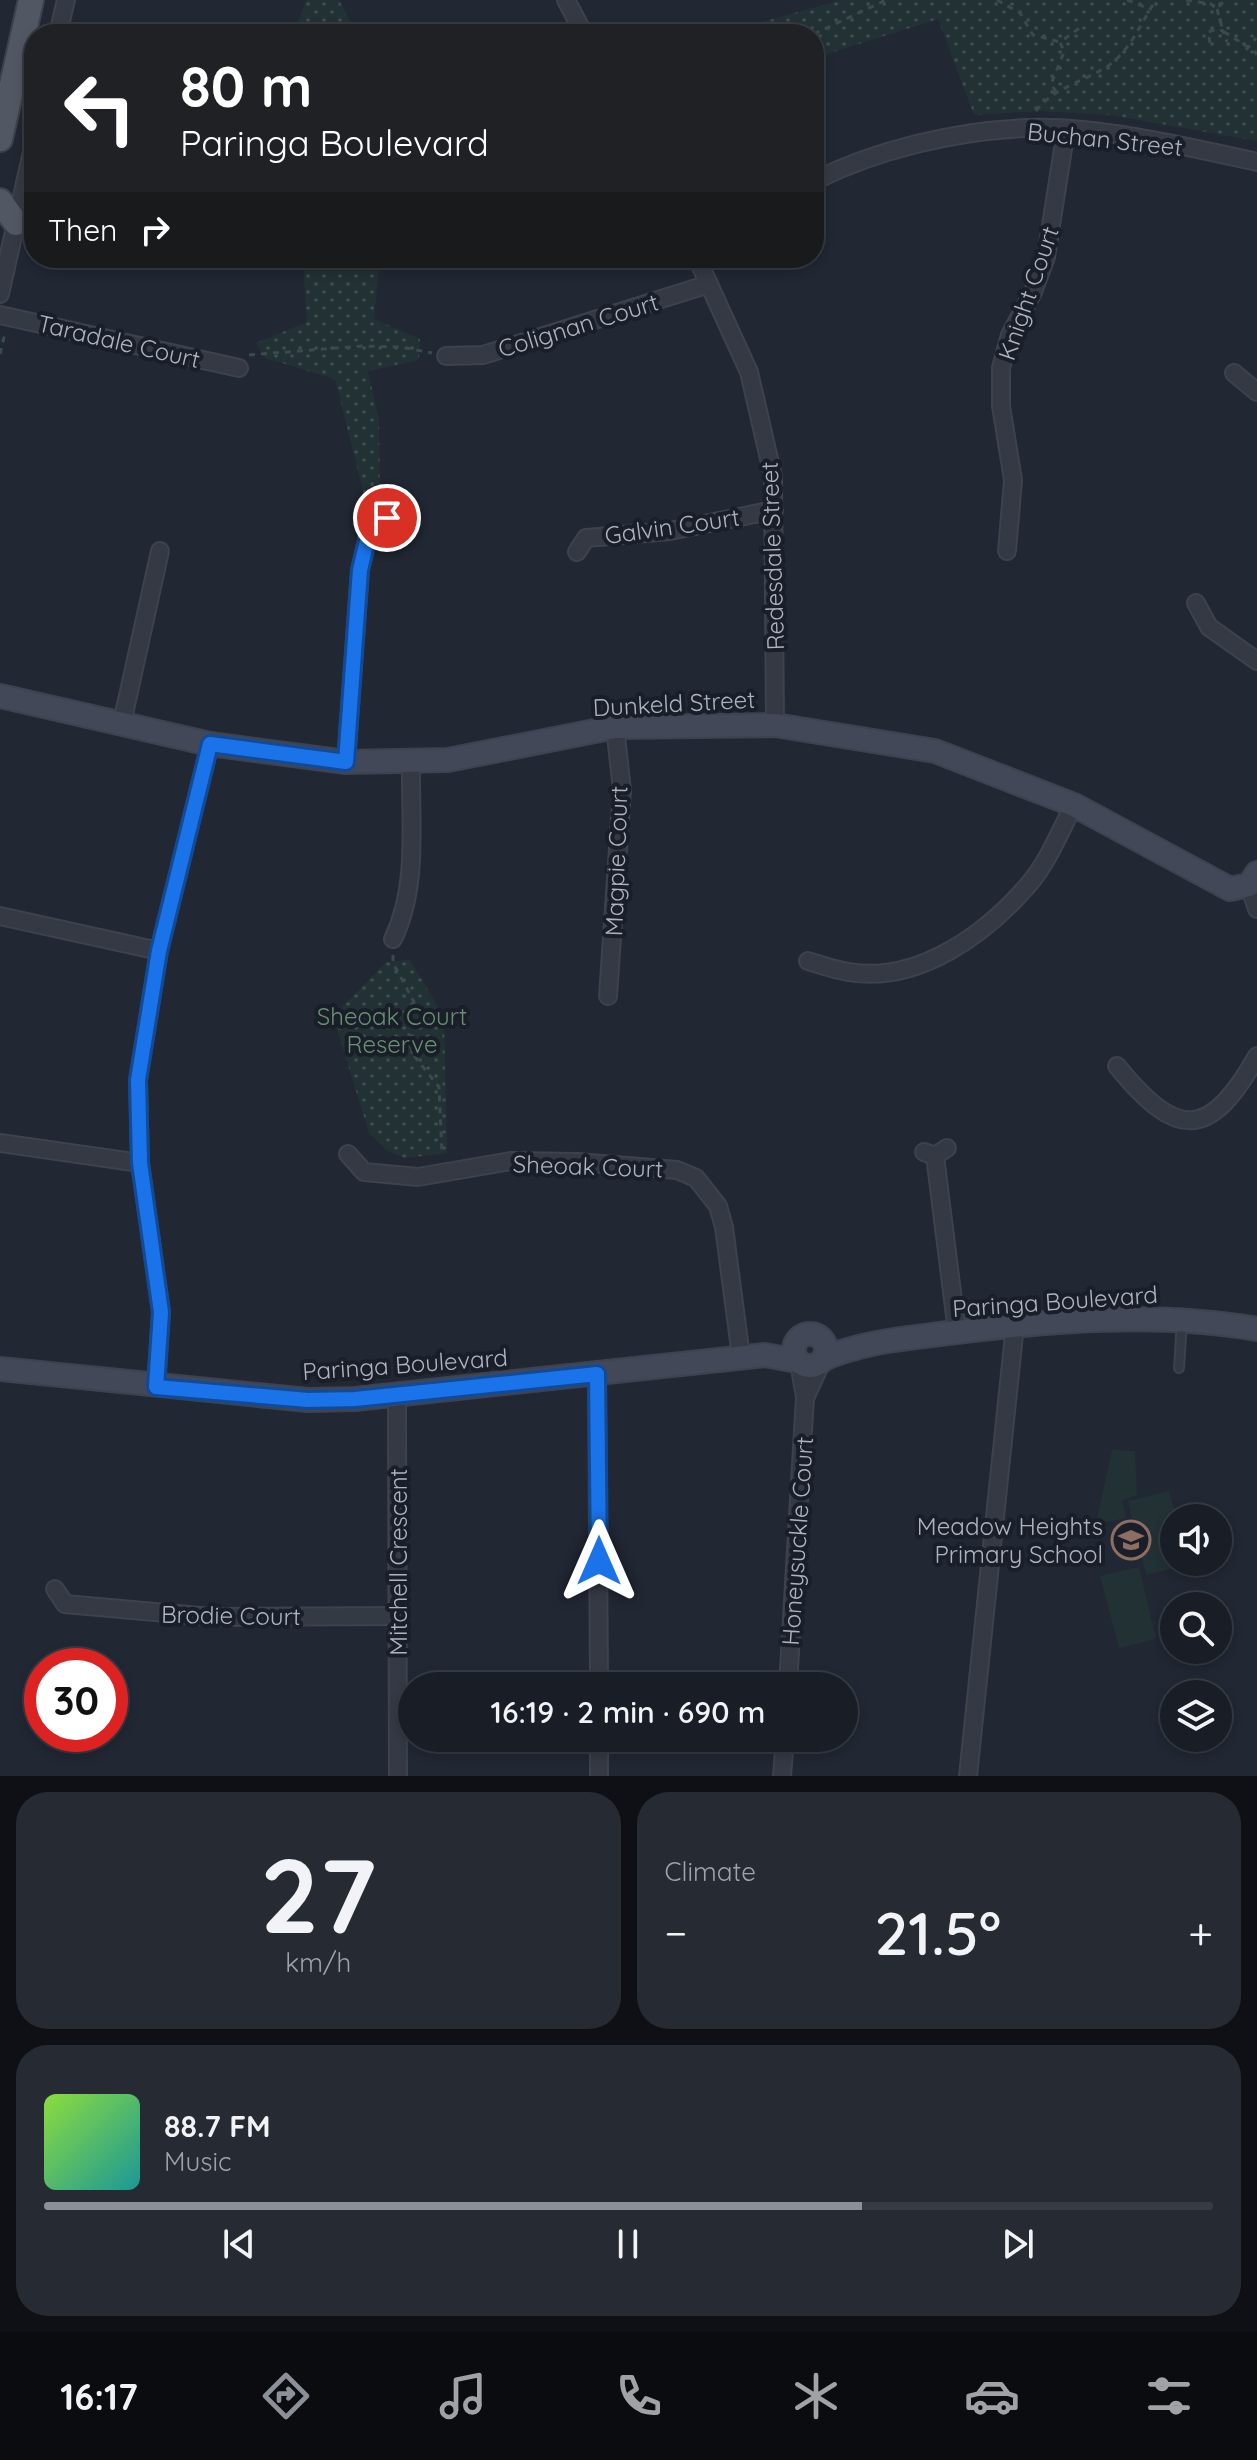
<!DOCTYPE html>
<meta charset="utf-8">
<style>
:root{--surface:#191d26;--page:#262a32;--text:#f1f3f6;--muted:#9fa2a7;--line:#373b43;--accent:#8c9099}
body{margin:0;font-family:Quicksand,sans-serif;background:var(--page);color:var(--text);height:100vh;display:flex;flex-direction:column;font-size:30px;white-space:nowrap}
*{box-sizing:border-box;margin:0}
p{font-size:26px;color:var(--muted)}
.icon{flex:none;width:44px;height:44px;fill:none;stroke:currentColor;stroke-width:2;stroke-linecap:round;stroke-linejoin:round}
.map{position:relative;height:1776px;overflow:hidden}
.details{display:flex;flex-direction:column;gap:16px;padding:16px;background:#0e1015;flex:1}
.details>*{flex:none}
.top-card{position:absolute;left:24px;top:24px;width:800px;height:244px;border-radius:32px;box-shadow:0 4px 12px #0003,0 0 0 2px var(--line);background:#202124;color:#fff;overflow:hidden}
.tools{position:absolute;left:1160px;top:1504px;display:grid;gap:16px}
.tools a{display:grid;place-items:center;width:72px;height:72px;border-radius:50%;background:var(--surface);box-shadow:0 4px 12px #0003,0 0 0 2px var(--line);font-size:40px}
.speed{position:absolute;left:24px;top:1648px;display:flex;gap:16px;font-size:40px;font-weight:700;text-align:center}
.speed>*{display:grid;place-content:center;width:104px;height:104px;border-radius:50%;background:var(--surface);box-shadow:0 4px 12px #0003,0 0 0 2px var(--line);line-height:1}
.speed .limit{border:12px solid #d22;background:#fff;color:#111}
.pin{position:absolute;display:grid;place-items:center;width:68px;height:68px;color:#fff;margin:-34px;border:4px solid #fff;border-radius:50%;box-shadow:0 2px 8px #0007}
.me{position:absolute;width:88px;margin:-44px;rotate:0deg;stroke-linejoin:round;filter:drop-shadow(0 0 6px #0008)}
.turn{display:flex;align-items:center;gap:28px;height:168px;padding:0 24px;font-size:36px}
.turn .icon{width:104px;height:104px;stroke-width:2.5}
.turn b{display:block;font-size:56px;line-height:68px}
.then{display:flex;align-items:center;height:76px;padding:0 24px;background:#0003;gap:16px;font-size:30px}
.big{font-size:60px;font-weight:600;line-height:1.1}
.details .card{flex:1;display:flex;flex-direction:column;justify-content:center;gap:12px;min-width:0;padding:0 28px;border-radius:32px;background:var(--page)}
.details .dial{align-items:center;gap:0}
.dial b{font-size:104px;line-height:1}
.song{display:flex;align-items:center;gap:24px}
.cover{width:96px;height:96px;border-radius:12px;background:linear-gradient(135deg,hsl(90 70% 55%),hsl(180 70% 35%))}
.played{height:8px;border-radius:4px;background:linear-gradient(90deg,var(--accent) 70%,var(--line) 70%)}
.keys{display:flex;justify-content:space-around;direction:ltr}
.heat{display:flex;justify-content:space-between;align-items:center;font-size:44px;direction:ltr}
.details .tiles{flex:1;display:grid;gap:16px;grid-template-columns:1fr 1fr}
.card:last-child{grid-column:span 2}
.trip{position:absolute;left:398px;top:1672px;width:460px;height:80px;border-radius:40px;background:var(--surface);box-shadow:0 4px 12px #0003,0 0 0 2px var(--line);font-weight:600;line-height:80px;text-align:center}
.dock{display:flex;height:128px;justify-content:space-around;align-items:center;background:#0a0c0f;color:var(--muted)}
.dock .icon{width:56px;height:56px}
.dock .on{color:var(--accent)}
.dock b{font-size:36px;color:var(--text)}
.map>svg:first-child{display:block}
.park{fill:url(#park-dots)}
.garden{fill:#223134}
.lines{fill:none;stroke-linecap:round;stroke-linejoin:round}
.lane-casing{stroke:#3d424e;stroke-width:12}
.street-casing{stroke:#3d424e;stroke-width:20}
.secondary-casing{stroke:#3d424e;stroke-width:26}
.primary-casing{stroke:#3d424e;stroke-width:28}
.path{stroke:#3b4a4d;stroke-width:3;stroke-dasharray:6 6;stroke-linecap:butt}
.lane{stroke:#343944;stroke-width:8}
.street{stroke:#343944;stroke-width:16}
.secondary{stroke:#424857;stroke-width:22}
.primary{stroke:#515864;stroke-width:24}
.route-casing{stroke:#114b97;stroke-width:20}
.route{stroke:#1a73e8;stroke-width:14}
.labels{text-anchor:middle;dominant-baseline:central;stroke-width:8;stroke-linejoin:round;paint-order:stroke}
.street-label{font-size:24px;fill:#aeb3c1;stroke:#191e28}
.park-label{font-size:24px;fill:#688f74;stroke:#191e28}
.poi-label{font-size:24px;fill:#aeb3c1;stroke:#191e28;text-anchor:end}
</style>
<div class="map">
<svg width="1257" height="1776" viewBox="0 0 1257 1776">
<defs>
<pattern id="park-dots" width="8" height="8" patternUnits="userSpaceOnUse" patternTransform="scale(2)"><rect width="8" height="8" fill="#223134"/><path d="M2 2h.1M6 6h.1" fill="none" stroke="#404c50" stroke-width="1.8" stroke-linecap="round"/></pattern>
</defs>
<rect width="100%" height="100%" fill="#212733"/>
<g class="park">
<polygon points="306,0 339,0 357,34 294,34"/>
<polygon points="841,0 1257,0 1257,141 1110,115 1039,111 974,115 938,19 814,58 814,34 719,34"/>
<polygon points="303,258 380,258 374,319 420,339 419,360 368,371 379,420 380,490 364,495 335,379 265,358 256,343 307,322"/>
<polygon points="410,960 444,1017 447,1153 405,1158 387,1151 369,1133 333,1016 386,962"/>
</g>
<g class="garden">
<polygon points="1112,1450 1135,1451 1137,1495 1122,1501 1126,1518 1096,1524"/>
<polygon points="1169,1491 1176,1518 1174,1562 1187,1565 1146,1575 1128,1501"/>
<polygon points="1139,1567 1156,1639 1119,1648 1100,1576"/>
</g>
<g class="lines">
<g class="lane-casing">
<polyline id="lane" points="1179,1368 1182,1321"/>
</g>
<g class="street-casing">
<g id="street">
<polyline points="566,0 584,34"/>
<polyline points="58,34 66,0"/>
<path d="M 814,181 C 878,149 956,131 1027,128 C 1096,125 1189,147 1257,162"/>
<polyline points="697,258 749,372 773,476 775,725"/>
<polyline points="0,294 34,143"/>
<polyline points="0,315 239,368"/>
<polyline points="446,356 483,355 709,284"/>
<polyline points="1234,373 1257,392"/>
<polyline points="1007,551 1013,480 1001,406 1001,368 1010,335 1033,292 1046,257 1066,130"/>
<polyline points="577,552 586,538 670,531 774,510"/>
<polyline points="1196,603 1209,627 1257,661"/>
<polyline points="122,723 160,551"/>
<polyline points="346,762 360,570 370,528 387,518"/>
<polyline points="1249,885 1257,909"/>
<polyline points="0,916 159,951"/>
<path d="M 393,939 C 419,886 410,821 411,763"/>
<path d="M 808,961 C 821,965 835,970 849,972 C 918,984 986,934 1029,884 C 1048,862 1060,831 1074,805"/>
<polyline points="608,996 622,790 615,727"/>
<path d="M 1117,1066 C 1177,1140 1210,1140 1257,1056"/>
<polyline points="0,1143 140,1163"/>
<polyline points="924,1152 935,1156 947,1148"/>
<polyline points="348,1154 364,1172 418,1177 511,1161 577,1162 677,1170 696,1178 718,1206 724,1227 741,1357"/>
<polyline points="935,1156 957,1332"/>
<polyline points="597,1374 599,1686"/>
<polyline points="156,1387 161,1312 140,1163 138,1080 159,951 210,744"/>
<polyline points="397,1396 398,1776"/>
<polyline points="806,1396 822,1361"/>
<polyline points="55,1589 65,1604"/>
<polyline points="65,1604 211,1617 399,1616"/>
<polyline points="788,1686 805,1397 799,1363"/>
<polyline points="599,1776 599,1738"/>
<polyline points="782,1776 785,1738"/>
<polyline points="968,1776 1015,1325"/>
</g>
</g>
<g class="secondary-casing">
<g id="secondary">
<polyline points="0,696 210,744 346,762 448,760 615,727 775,725 935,751 1074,805 1230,889 1249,885 1257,873"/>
<circle cx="810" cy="1350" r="16"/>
<path d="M 823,1359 C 865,1341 903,1339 948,1333 C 1049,1321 1156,1311 1257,1329"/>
<polyline points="0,1369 308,1400 355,1399 765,1355 797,1361"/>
</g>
</g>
<g class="primary-casing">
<g id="primary">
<polyline points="0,139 31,0"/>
<polyline points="0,201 16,223"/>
</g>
</g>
<g class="path">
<polyline points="997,0 1020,13 1033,35 1060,42"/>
<polyline points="1127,0 1150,9"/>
<polyline points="1186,0 1211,4 1217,9 1225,0"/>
<polyline points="1217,9 1223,31 1257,53 1250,57"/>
<polyline points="814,34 886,0"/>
<polyline points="1210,43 1208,32 1217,29 1223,31 1227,42"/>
<polyline points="1246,50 1256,38"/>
<polyline points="1056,92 1051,84 1064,52 1060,42 1081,27"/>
<path d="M 1036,111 C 1055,86 1088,81 1112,63 C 1132,47 1142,21 1156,0"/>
<polyline points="0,354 5,333"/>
<polyline points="249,355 362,346 401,347 432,353"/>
<polyline points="393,955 393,963 414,1002 408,1041 415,1057 439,1087 442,1155"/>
</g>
<use href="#lane" class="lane"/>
<use href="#street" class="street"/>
<use href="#secondary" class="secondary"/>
<use href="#primary" class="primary"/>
</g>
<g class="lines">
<g class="route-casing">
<polyline id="route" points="387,518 370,528 360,570 346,762 210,744 159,951 138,1080 140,1163 161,1312 156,1387 308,1400 355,1399 597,1374 599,1561"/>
</g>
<use href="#route" class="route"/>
</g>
<defs>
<g id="school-ring" transform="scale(2)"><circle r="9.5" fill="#191e28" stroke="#8d6e63" stroke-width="1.5"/><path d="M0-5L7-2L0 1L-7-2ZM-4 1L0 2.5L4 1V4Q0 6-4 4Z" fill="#8d6e63"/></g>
</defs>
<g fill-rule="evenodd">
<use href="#school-ring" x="1131" y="1540"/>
</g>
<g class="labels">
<g class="street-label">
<text transform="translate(1105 139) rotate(6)">Buchan Street</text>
<text transform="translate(1028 293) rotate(-71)">Knight Court</text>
<text transform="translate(578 325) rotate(-17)">Colignan Court</text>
<text transform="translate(119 341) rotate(13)">Taradale Court</text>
<text transform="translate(672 526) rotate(-8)">Galvin Court</text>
<text transform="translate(772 556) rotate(-92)">Redesdale Street</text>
<text transform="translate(674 703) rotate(-3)">Dunkeld Street</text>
<text transform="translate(616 861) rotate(-88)">Magpie Court</text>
<text transform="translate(588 1166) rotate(2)">Sheoak Court</text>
<text transform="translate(1055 1301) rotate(-4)">Paringa Boulevard</text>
<text transform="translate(405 1364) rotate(-4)">Paringa Boulevard</text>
<text transform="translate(797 1541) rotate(-86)">Honeysuckle Court</text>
<text transform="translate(398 1562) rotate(-90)">Mitchell Crescent</text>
<text transform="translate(231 1615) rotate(1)">Brodie Court</text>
</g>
<g class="park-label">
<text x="392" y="1016">Sheoak Court<tspan x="392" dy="28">Reserve</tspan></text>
</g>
<g class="poi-label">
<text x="1103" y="1526">Meadow Heights<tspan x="1103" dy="28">Primary School</tspan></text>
</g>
</g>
</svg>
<div class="tools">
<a><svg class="icon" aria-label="sound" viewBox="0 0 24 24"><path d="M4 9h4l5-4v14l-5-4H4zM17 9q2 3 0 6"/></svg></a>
<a><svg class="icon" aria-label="search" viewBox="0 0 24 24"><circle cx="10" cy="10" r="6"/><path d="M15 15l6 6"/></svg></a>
<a><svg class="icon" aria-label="layers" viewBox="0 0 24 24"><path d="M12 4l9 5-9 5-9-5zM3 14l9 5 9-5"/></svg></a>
</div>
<div class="speed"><div class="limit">30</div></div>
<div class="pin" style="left:387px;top:518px;background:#d93025"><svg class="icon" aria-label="arrive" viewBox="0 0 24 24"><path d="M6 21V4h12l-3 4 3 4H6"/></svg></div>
<svg class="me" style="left:599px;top:1561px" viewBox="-20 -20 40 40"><path d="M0-17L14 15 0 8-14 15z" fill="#1a73e8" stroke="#fff" stroke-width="4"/></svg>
<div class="trip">16:19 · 2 min · 690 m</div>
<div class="top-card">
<div class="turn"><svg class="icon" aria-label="left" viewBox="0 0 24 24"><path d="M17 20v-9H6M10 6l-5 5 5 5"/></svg><div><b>80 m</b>Paringa Boulevard</div></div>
<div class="then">Then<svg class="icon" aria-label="right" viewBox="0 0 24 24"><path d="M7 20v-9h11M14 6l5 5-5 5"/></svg></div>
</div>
</div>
<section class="details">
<div class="tiles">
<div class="card dial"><b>27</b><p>km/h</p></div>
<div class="card"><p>Climate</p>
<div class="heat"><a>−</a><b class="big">21.5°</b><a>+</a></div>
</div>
<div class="card">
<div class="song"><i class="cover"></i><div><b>88.7 FM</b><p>Music</p></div></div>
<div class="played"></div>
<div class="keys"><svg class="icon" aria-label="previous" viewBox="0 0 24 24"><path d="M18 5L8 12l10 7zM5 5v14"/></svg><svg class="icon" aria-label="pause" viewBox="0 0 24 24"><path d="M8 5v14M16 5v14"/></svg><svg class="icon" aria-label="next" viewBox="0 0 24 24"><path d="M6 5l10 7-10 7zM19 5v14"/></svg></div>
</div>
</div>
</section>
<nav class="dock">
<b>16:17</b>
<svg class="icon on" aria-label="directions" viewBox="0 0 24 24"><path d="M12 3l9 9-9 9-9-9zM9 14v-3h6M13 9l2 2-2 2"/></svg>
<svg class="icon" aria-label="music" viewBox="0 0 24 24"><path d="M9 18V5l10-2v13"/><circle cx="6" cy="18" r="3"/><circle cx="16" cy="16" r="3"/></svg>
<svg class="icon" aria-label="phone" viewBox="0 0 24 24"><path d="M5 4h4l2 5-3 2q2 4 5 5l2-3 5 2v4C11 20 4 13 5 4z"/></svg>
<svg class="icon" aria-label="climate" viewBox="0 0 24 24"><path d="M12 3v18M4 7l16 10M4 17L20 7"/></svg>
<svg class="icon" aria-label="car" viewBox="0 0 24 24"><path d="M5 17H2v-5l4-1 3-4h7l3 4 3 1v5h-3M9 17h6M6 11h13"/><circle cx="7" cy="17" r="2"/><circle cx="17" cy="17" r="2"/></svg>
<svg class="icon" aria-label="filters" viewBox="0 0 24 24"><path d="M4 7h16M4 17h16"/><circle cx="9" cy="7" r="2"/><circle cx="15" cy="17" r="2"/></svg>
</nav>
